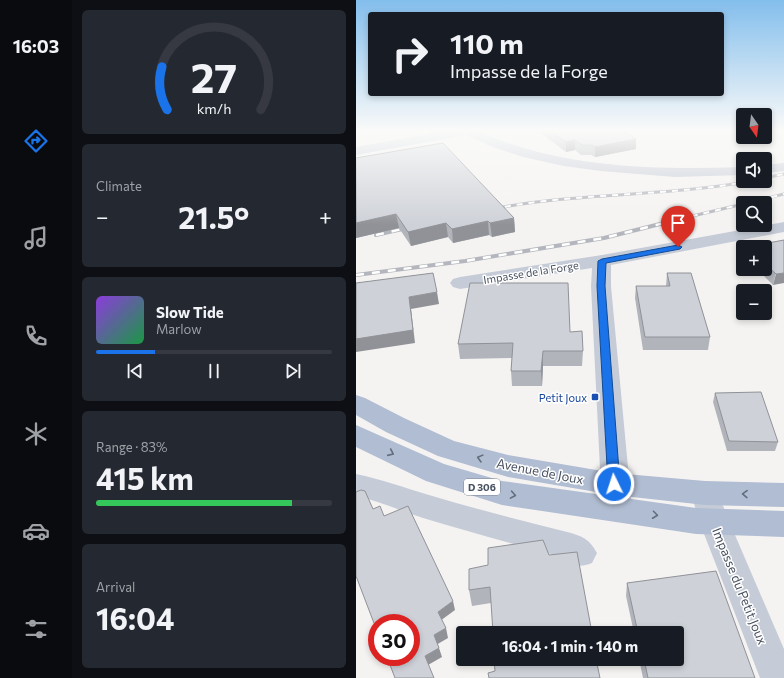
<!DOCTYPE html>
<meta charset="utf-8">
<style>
:root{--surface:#171b24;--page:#242831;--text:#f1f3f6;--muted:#9ea1a6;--line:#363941;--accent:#1a73e8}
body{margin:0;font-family:Commissioner,sans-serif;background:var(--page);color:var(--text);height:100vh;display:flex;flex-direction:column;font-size:15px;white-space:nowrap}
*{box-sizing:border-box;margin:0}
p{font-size:13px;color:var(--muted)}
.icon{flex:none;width:22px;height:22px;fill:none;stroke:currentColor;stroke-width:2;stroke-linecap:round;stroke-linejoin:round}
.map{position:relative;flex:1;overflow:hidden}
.sheet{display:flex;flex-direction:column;gap:10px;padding:10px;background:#0d0f14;width:284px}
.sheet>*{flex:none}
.top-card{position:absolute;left:12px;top:12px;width:356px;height:84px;border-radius:4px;box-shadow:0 2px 6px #0003;background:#171b24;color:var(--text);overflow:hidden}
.needle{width:26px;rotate:166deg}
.tools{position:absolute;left:380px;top:108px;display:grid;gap:8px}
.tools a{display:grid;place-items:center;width:36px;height:36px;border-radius:4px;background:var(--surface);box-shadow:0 2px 6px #0003;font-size:20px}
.speed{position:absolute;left:12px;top:614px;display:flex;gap:8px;font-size:20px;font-weight:700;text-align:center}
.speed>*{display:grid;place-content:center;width:52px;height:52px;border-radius:50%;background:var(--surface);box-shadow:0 2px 6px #0003;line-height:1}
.speed .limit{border:6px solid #d22;background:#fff;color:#111}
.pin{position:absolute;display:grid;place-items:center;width:34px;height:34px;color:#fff;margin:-41px -17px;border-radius:50% 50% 50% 0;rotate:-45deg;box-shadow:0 0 4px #0007}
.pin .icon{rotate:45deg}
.me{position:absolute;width:44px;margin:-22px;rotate:356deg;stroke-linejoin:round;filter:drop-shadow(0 0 3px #0008)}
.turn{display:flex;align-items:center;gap:14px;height:84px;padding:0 16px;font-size:18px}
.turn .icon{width:52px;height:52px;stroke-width:2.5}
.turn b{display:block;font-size:28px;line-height:34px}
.big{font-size:30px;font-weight:700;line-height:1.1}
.sheet .widget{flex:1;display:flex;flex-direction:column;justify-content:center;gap:6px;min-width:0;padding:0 14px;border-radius:6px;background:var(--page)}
.sheet .dial{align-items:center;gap:0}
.dial svg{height:104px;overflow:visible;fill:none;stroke:var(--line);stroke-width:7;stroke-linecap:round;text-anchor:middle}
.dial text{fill:var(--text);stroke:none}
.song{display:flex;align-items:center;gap:12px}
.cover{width:48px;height:48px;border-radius:6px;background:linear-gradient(135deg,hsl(270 70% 55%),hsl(140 70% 35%))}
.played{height:4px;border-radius:2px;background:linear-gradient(90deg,var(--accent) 25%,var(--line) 25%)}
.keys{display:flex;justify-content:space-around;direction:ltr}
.heat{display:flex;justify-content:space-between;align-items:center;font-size:22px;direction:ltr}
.charge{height:6px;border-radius:3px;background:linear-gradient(90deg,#34c759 83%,var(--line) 0)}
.trip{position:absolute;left:100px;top:626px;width:228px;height:40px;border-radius:4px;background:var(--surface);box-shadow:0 2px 6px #0003;font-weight:700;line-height:40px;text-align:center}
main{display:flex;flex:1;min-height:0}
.dock{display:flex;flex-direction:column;width:72px;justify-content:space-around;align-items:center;background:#090b0e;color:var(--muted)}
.dock .icon{width:28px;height:28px}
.dock .active{color:var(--accent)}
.dock b{font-size:18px;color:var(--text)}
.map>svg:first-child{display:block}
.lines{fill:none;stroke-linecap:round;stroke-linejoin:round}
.minor{fill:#c6ccd7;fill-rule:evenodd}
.major{fill:#b1bdd2;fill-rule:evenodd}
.rail-far1-casing{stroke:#b4b6bd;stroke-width:3}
.rail-casing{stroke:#b4b6bd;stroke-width:4}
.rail-far1{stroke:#fff;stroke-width:2;stroke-dasharray:6;stroke-linecap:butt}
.rail{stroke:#fff;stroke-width:2.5;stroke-dasharray:8;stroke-linecap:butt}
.wall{fill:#b1b4ba}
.shaded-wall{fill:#909297}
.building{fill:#ced1d8;stroke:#909297}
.oneway{stroke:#636d7d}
.route{fill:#1a73e8;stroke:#114b97}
.transit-dot{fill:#1a4fb4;stroke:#fff;stroke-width:1.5}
.labels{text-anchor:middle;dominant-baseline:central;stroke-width:3;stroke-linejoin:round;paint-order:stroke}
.shield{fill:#fff;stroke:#808690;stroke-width:1}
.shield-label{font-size:10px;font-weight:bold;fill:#495261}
.street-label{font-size:11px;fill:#495261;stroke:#fff}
.transit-label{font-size:11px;fill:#164399;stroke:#fff;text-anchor:end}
.near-street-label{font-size:13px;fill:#495261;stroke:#fff}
</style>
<main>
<nav class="dock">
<b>16:03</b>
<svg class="icon active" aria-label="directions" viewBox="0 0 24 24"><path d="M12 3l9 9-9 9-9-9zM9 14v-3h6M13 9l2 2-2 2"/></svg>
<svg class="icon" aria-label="music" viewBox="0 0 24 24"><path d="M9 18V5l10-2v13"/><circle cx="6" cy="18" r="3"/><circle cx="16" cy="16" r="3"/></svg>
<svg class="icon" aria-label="phone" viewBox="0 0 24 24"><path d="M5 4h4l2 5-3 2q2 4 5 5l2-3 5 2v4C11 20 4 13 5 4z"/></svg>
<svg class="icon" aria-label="climate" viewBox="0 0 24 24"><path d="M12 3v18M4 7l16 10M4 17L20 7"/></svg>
<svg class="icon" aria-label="car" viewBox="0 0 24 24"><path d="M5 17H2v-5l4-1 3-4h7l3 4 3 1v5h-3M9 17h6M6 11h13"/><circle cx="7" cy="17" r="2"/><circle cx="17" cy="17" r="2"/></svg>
<svg class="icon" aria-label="filters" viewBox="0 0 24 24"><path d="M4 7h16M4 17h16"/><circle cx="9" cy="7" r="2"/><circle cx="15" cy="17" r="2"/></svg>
</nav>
<section class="sheet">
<div class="widget dial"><svg viewBox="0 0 100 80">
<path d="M14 69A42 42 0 1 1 86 69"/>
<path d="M14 69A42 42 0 0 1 10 36" stroke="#1a73e8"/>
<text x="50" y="56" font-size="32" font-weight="700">27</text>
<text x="50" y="72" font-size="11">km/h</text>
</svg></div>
<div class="widget"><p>Climate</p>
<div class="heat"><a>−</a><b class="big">21.5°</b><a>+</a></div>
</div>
<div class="widget">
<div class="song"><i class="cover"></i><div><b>Slow Tide</b><p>Marlow</p></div></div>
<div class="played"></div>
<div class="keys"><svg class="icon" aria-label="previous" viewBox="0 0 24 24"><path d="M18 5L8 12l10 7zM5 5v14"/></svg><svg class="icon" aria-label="pause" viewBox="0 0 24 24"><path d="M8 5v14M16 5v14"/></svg><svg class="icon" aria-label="next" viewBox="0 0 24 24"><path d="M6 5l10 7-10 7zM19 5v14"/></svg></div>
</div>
<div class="widget"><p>Range · 83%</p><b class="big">415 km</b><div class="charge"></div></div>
<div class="widget"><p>Arrival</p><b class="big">16:04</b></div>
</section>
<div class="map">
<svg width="428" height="678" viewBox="0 0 428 678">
<rect width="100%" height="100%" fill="#f5f3f2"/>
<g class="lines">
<g class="minor">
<path d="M 96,130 L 125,130 L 124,132 C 206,168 299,170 387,167 L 387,175 L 319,177 L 245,171 L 208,166 L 167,157 L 134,146 L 110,135 L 0,155 L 0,147 Z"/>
<polygon points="428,163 428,171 409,173 409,165"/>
<polygon points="428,222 428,232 255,265 255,286 276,510 271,519 261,522 251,519 246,510 235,286 236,268 104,289 97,287 94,283 97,279 104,277 246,255"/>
<path d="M 0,474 C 25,479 49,488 73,495 C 120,509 167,521 215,533 C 228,537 234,540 241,553 L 236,563 C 223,568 218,566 207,557 C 160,545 114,532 67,518 C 45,511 23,501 0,496 Z"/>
<polygon points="349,481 359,485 373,521 428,649 428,678 404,678 343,521 335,493 339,485"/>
</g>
<g class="major">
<polygon points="0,395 9,398 48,418 98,441 152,455 258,473 349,481 428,483 428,507 349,505 258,495 152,477 82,456 30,432 0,415"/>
<polygon points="0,425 88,464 146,481 340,508 428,511 428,537 340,534 146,505 70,481 0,447"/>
</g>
<g class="rail-far1-casing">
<g id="rail-far1">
<polyline points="409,178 428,174"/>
<polyline points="392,203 428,194"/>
<path d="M 137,209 C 222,192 310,197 395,181"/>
<polyline points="324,219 387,204"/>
</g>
</g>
<g class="rail-casing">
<g id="rail">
<polyline points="20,235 55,227"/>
<polyline points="0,275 109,261 248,238 328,218"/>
</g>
</g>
<use href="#rail-far1" class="rail-far1"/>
<use href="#rail" class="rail"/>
</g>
<g class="wall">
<polygon points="185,130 266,130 280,149 239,157 235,155 225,155 219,150 210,152 185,133"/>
<polygon points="0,158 158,218 159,232 136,237 133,235 97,243 92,237 55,246 43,228 0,238"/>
<polygon points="428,240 417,285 401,269 409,269 409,247"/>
<polygon points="311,273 354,337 352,350 287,350 279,298 280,286 310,286"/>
<polygon points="214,332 227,351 226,366 187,366 186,386 156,386 155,371 156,358 104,359 102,344"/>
<polygon points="359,393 422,442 419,451 371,451 357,402"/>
<polygon points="193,555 135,603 116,606 113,590"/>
<polygon points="271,583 399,678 287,678 283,659 321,659 321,633 278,633 270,596"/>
</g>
<g class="shaded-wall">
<polygon points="280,139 280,149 239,157 239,147"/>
<polygon points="219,140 219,150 210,152 210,142"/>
<polygon points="40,214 43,228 0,238 0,223"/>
<polygon points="158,218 159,232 136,237 134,223"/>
<polygon points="132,221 133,235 97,243 96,229"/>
<polygon points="90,223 92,237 55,246 52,232"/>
<polygon points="428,273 428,283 417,285 420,274"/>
<polygon points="81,292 83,304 55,309 59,343 0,352 0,339 53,297"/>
<polygon points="187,351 187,366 186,386 185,371"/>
<polygon points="97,601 99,610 84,621 82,612"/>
<polygon points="90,628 92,638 80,645 78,635"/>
<polygon points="83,648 86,657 72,665 69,656"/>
</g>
<g class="building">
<polygon points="194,130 266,130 280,139 239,147 236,145 226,145 219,140 210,142"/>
<polygon points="87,143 158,218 134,223 132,221 96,229 90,223 52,232 40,214 0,223 0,158"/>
<polygon points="428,240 428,273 420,274 409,264 409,247 391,247"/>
<polygon points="77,273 81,292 53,297 57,330 0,339 0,283"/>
<polygon points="311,273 335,273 354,337 289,337 280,286 314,286"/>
<polygon points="114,283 212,283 214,332 226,331 227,351 187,351 185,371 155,371 157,343 102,344"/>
<polygon points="405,392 422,442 373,441 359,393"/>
<polygon points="5,490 9,491 17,509 24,506 28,516 52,506 97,601 82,612 90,628 78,635 83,648 69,656 78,678 39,678 31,657 55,657 55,623 21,623 21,631 0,576 0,492"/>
<polygon points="187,540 193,555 221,552 236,633 137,633 134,587 113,590 113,569 132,565 132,548"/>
<polygon points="360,571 399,678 292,678 288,659 321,659 321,633 282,633 271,583"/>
<polygon points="138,659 240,659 244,678 133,678 132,673 139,671"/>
</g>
<defs><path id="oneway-chevron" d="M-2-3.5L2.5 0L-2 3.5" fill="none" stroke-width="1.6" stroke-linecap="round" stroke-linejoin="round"/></defs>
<g class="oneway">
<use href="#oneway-chevron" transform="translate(35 453) rotate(24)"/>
<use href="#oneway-chevron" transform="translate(124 458) rotate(-165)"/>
<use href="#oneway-chevron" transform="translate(389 494) rotate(-178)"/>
<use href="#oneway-chevron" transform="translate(157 495) rotate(10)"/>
<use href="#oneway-chevron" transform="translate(299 515) rotate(7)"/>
</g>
<linearGradient id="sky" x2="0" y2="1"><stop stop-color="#83beec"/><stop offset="0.58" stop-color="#fafaf9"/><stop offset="1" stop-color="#fafaf9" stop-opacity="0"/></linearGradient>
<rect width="428" height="225" fill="url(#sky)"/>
<polygon class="route" points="322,245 326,247 324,249 250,263 249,286 264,484 262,488 258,489 254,488 252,484 241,286 242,261 246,259"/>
<rect class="transit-dot" x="235" y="393" width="8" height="8" rx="2"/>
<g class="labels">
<rect class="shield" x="108" y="479" width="36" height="16" rx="3"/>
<g class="shield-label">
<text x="126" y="487">D 306</text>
</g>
<g class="street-label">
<text transform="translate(175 272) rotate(-9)">Impasse de la Forge</text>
</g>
<g class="transit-label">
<text x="231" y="397">Petit Joux</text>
</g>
<g class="near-street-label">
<text transform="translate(184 471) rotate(11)">Avenue de Joux</text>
<text transform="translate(384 586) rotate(68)">Impasse du Petit Joux</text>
</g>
</g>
</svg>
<div class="tools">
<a><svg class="needle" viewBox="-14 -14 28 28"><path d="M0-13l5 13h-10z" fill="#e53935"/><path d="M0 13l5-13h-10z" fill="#9ea1a6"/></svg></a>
<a><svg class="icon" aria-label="sound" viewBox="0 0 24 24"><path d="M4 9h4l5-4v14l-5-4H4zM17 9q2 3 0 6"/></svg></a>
<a><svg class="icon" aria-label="search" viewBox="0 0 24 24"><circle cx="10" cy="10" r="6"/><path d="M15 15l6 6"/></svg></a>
<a>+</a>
<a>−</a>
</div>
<div class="speed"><div class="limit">30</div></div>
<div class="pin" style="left:322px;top:247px;background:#d93025"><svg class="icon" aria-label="arrive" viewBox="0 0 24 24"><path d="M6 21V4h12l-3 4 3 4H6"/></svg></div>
<svg class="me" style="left:258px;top:484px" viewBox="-20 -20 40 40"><circle r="17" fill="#1a73e8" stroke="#fff" stroke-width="3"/><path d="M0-11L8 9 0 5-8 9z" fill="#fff"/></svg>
<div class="trip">16:04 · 1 min · 140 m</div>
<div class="top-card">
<div class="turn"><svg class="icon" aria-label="right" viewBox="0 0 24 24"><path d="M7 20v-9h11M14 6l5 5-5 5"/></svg><div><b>110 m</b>Impasse de la Forge</div></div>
</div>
</div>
</main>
